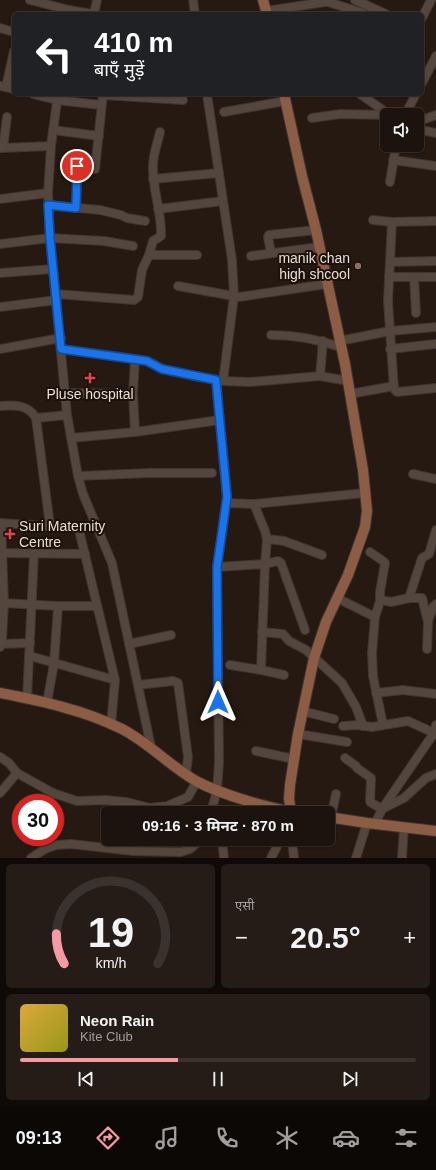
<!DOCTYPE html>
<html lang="hi">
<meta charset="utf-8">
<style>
:root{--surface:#1c130e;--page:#251c17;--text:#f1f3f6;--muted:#a09e9e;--line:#3a322e;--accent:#f49aa2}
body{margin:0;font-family:Helvetica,"Noto Sans Devanagari",sans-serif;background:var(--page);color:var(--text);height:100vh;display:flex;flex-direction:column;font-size:15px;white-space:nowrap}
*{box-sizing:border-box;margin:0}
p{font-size:13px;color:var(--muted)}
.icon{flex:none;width:22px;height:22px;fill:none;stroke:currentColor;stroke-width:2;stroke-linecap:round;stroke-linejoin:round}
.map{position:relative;height:858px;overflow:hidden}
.side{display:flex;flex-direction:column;gap:6px;padding:6px;background:#0f0a08;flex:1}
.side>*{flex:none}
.top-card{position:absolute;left:12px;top:12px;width:412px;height:84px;border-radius:6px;box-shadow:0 1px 3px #0004,0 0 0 1px var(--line);background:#202124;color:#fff;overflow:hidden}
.fabs{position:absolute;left:380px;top:108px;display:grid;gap:8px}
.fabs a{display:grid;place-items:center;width:44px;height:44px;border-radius:6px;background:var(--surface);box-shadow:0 1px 3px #0004,0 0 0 1px var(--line);font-size:20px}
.speed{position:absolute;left:12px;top:794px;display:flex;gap:8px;font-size:20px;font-weight:700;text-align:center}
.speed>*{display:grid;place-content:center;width:52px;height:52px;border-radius:50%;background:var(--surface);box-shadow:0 1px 3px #0004,0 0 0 1px var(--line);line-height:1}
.speed .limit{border:6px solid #d22;background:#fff;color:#111}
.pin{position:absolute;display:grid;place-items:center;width:34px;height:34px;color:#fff;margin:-17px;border:2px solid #fff;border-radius:50%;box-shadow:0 1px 4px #0007}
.me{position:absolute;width:44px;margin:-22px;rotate:0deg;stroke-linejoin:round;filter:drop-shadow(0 0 3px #0008)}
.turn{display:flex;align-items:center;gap:14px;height:84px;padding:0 16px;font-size:18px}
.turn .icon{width:52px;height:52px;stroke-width:2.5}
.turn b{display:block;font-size:28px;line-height:34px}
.big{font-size:30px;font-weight:700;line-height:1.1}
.side .card{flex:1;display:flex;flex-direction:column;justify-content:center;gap:6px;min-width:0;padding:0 14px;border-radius:6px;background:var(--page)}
.side .dial{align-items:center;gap:0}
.dial svg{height:104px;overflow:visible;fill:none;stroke:var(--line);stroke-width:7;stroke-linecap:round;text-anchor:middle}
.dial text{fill:var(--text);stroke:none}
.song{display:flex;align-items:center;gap:12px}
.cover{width:48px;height:48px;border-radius:6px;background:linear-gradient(135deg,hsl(40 70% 55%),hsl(60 70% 35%))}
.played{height:4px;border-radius:2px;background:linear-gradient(90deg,var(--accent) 40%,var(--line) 40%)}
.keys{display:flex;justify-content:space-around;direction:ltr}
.heat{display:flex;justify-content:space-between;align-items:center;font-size:22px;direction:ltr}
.side .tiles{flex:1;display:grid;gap:6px;grid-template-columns:1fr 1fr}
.card:last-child{grid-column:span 2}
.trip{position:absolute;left:101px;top:806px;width:234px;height:40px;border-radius:6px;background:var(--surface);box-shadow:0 1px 3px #0004,0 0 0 1px var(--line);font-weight:700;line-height:40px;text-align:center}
.tabs{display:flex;height:64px;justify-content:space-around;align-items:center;background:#0b0806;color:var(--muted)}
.tabs .icon{width:28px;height:28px}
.tabs .on{color:var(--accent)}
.tabs b{font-size:18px;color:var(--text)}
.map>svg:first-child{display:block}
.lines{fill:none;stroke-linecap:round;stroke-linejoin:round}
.minor-casing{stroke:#3e3431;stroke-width:10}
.major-casing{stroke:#3e3431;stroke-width:12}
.minor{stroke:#54453d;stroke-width:8}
.major{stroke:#8c5c45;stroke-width:10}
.route-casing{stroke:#114b97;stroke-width:10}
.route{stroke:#1a73e8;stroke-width:7}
.education-dot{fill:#8d6e63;stroke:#1c1009;stroke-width:1.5}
.health-dot{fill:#e0444e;stroke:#1c1009;stroke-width:1.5}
.labels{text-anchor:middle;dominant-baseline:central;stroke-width:4;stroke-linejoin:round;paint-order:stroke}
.poi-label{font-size:14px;fill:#e7ded9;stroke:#1c1009;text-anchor:end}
</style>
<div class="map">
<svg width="436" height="858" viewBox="0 0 436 858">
<rect width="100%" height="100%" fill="#251912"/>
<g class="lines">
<g class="minor-casing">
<g id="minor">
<polyline points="30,0 69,10 69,14"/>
<polyline points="193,0 195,14"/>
<polyline points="355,0 386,14"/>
<polyline points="69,10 92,14"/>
<polyline points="266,11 325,2 328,2 363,13"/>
<polyline points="94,14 97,0"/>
<polyline points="422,18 431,0"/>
<polyline points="0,28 14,32"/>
<polyline points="422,83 436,56"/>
<polyline points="0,86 14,89"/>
<polyline points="6,87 14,51"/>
<polyline points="33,94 57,100 101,105"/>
<polyline points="58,94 51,146 48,193 50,238 67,415 78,476 83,494 112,563 151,747"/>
<polyline points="207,94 232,260 234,296 223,381"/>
<polyline points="360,94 390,115"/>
<polyline points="103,95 183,100"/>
<polyline points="224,112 285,101"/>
<polyline points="405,115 416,94"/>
<polyline points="312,118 340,114 389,115"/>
<polyline points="417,120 422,120 436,115"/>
<polyline points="417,129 436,133"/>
<polyline points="53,130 99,136"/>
<polyline points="0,148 51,146"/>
<polyline points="3,148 7,117"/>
<polyline points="393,160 436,166"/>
<polyline points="95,169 103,94"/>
<polyline points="153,179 219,173"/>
<polyline points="390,182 396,145"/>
<polyline points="0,199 48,193"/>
<polyline points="48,205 100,210 121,215 127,218 145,221"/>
<polyline points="76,208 78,157"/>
<polyline points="158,209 223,201"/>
<polyline points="373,220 392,222 436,221"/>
<polyline points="392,222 388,301 394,389 397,392 436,388"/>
<polyline points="0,244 50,238 104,241 133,246"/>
<polyline points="271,253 268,237 269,235 316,230"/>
<polyline points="149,255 197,255"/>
<polyline points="251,256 319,247"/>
<polyline points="390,262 436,261"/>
<polyline points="0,273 53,269"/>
<polyline points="389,277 436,277"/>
<polyline points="414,277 416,313"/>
<polyline points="178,286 239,297 327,284"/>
<path d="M 56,294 L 134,300 L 138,297 L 142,270 L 149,255 L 153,241 L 161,236 C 162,212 152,189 153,165 C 153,154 158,142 160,132"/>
<polyline points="0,307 57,300"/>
<path d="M 271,335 C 295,335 317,339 340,347"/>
<polyline points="323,341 320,376 348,381"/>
<polyline points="339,341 390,331 436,327"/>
<polyline points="0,349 61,338"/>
<polyline points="61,349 135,359 133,394 135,432"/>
<polyline points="390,349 436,344"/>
<polyline points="135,359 147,361 162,369 199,377 223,381 250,382 320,376"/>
<polyline points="216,380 227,497 217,567 265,564 261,670 230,665"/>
<polyline points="65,393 133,394"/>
<polyline points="350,394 394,386"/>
<path d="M 0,406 C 14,405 28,404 36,418 L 50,526"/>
<polyline points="36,418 67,415"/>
<polyline points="71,438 135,432 220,420"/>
<polyline points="413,474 436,479"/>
<polyline points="78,476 149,473 212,473"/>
<polyline points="227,503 254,504 365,493"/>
<polyline points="254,504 265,531 267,539 265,564 278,561 281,563 305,630"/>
<polyline points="0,523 77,528 79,530 115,680 111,725"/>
<polyline points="267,539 284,541 322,555"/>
<polyline points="370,552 383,561 385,563 380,592 380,601 375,617 372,653 373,676 383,725"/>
<polyline points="1,553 85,554"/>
<polyline points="337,598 375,617"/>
<polyline points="409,598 422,558 429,554 436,530"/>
<polyline points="380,600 391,602 409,598 422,598 428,622 427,649"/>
<polyline points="4,603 58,606 97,606"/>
<polyline points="428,621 433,607 436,604"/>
<polyline points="262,632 283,634 289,641 306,650 342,683 356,707 363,726"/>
<polyline points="1,644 30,643"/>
<polyline points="129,644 171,635"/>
<polyline points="0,647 2,639 4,603 1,523"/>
<polyline points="30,656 115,680"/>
<polyline points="261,670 284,675"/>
<polyline points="138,685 173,681 178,683 188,757 186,774"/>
<polyline points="376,693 403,690 436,694"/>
<polyline points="27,699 34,554"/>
<polyline points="47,703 54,663 58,606"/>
<polyline points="302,711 334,719"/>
<polyline points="343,726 358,725 372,727 408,721 434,733"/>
<polyline points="298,734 347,742"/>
<polyline points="256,751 294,759"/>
<polyline points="0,757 9,763 17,773 53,793 77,801 106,800 126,802 150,808 167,806 188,797 197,781"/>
<polyline points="345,758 356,766 357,768 371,778 370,802 382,809 404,798 426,778 436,774"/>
<polyline points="0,793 17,773"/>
<polyline points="47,803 53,793"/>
<polyline points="211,813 217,790 219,763 217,568"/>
<polyline points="331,817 336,794"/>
<polyline points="375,824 382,809 434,733 436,725"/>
<polyline points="222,839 224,858"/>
<polyline points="292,839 294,858"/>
<polyline points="31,858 45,849 56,845 71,844 133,851 181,852 190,849 202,839"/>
<polyline points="271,858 281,839"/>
<polyline points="356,858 367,823"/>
<polyline points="402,858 404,827"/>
</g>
</g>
<g class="major-casing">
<g id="major">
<polyline points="263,0 267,14"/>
<polyline points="284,94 302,176 316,230 345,364 363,470 367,511 365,527 348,575 326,622 314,658 298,734 290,785 289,799 291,812"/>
<path d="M 0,693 C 41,701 84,710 122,729 C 149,743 170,766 196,781 C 222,795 271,809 300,813"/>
<polyline points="328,817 367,823 436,831"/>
</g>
</g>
<use href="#minor" class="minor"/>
<use href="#major" class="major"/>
</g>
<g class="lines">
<g class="route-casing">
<polyline id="route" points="77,166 76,208 48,205 50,238 61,349 147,361 162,369 216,380 227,497 217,567 218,702"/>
</g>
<use href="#route" class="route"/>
</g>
<circle class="education-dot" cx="358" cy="266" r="4"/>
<g class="health-dot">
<path d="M88 372h4v4h4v4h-4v4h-4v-4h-4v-4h4z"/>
<path d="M8 528h4v4h4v4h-4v4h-4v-4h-4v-4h4z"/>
</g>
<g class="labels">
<g class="poi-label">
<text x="350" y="258">manik chan<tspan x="350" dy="16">high shcool</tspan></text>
<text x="90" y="394" text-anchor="middle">Pluse hospital</text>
<text x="19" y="526" text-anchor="start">Suri Maternity<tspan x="19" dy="16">Centre</tspan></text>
</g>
</g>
</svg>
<div class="fabs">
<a><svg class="icon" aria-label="sound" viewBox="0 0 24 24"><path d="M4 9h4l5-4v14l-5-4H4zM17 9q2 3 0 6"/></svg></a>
</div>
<div class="speed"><div class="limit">30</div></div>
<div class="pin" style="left:77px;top:166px;background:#d93025"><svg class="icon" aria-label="arrive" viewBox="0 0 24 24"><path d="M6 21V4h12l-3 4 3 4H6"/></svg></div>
<svg class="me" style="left:218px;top:702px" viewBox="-20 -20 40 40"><path d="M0-17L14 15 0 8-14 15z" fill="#1a73e8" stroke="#fff" stroke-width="4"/></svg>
<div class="trip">09:16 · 3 मिनट · 870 m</div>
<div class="top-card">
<div class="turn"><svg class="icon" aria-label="left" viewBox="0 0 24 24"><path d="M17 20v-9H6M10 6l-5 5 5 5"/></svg><div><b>410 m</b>बाएँ मुड़ें</div></div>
</div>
</div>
<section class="side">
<div class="tiles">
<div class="card dial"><svg viewBox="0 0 100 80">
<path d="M14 69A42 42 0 1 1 86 69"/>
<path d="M14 69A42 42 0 0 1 8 46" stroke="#f49aa2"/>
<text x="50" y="56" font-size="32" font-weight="700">19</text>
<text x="50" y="72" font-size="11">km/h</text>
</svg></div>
<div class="card"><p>एसी</p>
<div class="heat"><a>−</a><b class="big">20.5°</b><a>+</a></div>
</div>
<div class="card">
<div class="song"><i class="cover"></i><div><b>Neon Rain</b><p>Kite Club</p></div></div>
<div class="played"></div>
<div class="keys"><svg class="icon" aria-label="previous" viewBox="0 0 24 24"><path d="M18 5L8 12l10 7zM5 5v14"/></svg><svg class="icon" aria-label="pause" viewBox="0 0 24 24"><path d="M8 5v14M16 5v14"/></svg><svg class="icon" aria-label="next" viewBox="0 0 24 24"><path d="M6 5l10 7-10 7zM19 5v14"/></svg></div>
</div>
</div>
</section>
<nav class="tabs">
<b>09:13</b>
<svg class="icon on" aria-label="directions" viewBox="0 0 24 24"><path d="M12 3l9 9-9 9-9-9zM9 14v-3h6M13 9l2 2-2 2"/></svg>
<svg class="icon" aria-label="music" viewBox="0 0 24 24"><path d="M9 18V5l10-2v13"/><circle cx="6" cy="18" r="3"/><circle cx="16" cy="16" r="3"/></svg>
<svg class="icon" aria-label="phone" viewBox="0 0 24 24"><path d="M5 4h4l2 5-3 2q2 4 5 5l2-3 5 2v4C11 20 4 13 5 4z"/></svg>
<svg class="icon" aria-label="climate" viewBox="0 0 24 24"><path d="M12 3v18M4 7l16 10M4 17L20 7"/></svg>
<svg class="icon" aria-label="car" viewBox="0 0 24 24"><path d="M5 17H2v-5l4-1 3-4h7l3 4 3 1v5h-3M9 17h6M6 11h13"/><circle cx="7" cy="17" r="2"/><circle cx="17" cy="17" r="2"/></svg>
<svg class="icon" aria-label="filters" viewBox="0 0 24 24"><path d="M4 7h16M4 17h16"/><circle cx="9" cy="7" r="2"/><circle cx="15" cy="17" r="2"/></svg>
</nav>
